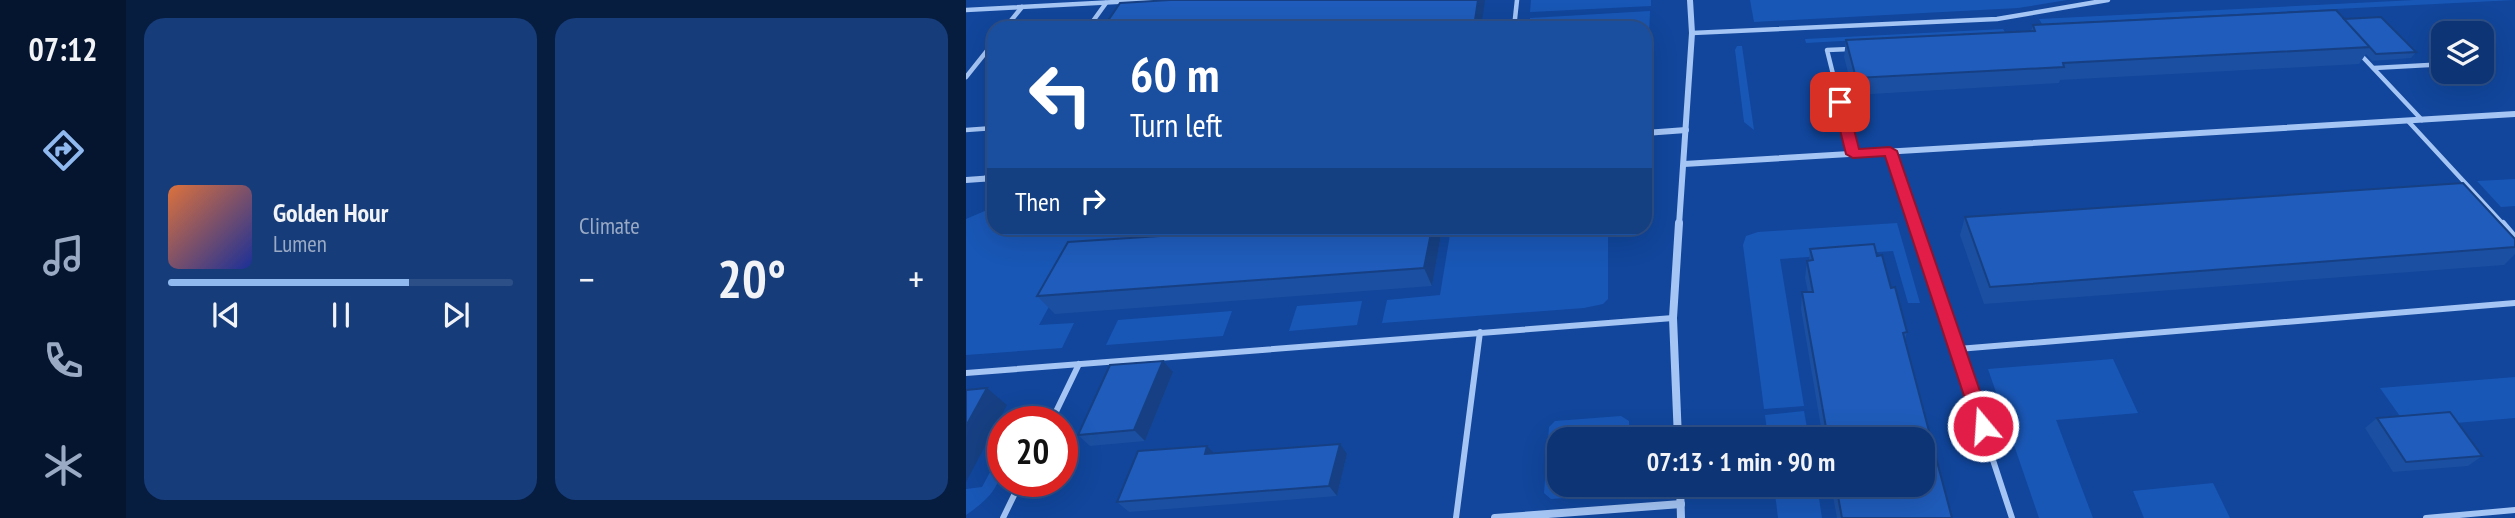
<!DOCTYPE html>
<meta charset="utf-8">
<style>
:root{--surface:#0d3475;--page:#163c7a;--text:#f1f3f6;--muted:#9aaac5;--line:#2d4f87;--accent:#90b9f0}
body{margin:0;font-family:"PT Sans Narrow",sans-serif;background:var(--page);color:var(--text);height:100vh;display:flex;flex-direction:column;font-size:26px;white-space:nowrap}
*{box-sizing:border-box;margin:0}
p{font-size:23px;color:var(--muted)}
.icon{flex:none;width:38px;height:38px;fill:none;stroke:currentColor;stroke-width:2;stroke-linecap:round;stroke-linejoin:round}
.map{position:relative;flex:1;overflow:hidden}
.drawer{display:flex;flex-direction:column;gap:18px;padding:18px;background:#071d40;width:840px}
.drawer>*{flex:none}
.guide{position:absolute;left:21px;top:21px;width:665px;height:214px;border-radius:21px;box-shadow:0 7px 28px #0002,0 0 0 2px var(--line);background:#1a4fa0;color:#fff;overflow:hidden}
.controls{position:absolute;left:1465px;top:21px;display:grid;gap:14px}
.controls a{display:grid;place-items:center;width:63px;height:63px;border-radius:14px;background:var(--surface);box-shadow:0 7px 28px #0002,0 0 0 2px var(--line);font-size:35px}
.speed{position:absolute;left:21px;top:406px;display:flex;gap:14px;font-size:35px;font-weight:700;text-align:center}
.speed>*{display:grid;place-content:center;width:91px;height:91px;border-radius:50%;background:var(--surface);box-shadow:0 7px 28px #0002,0 0 0 2px var(--line);line-height:1}
.speed .limit{border:10px solid #d22;background:#fff;color:#111}
.pin{position:absolute;display:grid;place-items:center;width:60px;height:60px;color:#fff;margin:-30px;border-radius:14px;box-shadow:0 4px 10px #0006}
.me{position:absolute;width:77px;margin:-38px;rotate:342deg;stroke-linejoin:round;filter:drop-shadow(0 0 5px #0008)}
.turn{display:flex;align-items:center;gap:24px;height:147px;padding:0 28px;font-size:32px}
.turn .icon{width:91px;height:91px;stroke-width:2.5}
.turn b{display:block;font-size:49px;line-height:60px}
.then{display:flex;align-items:center;height:66px;padding:0 28px;background:#0003;gap:14px;font-size:26px}
.big{font-size:52px;font-weight:700;line-height:1.1}
.drawer .card{flex:1;display:flex;flex-direction:column;justify-content:center;gap:10px;min-width:0;padding:0 24px;border-radius:21px;background:var(--page)}
.song{display:flex;align-items:center;gap:21px}
.cover{width:84px;height:84px;border-radius:10px;background:linear-gradient(135deg,hsl(20 70% 55%),hsl(230 70% 35%))}
.played{height:7px;border-radius:4px;background:linear-gradient(90deg,var(--accent) 70%,var(--line) 70%)}
.keys{display:flex;justify-content:space-around;direction:ltr}
.heat{display:flex;justify-content:space-between;align-items:center;font-size:38px;direction:ltr}
.drawer .tiles{flex:1;display:grid;gap:18px;grid-template-columns:repeat(2,1fr)}
.trip{position:absolute;left:581px;top:427px;width:388px;height:70px;border-radius:21px;background:var(--surface);box-shadow:0 7px 28px #0002,0 0 0 2px var(--line);font-weight:700;line-height:70px;text-align:center}
main{display:flex;flex:1;min-height:0}
.dock{display:flex;flex-direction:column;width:126px;justify-content:space-around;align-items:center;background:#05152f;color:var(--muted)}
.dock .icon{width:49px;height:49px}
.dock .selected{color:var(--accent)}
.dock b{font-size:32px;color:var(--text)}
.map>svg:first-child{display:block}
.green{fill:#1957b6}
.lines{fill:none;stroke-linecap:round;stroke-linejoin:round}
.lane-far1{stroke:#a5c5f4;stroke-width:4.5}
.lane{stroke:#a5c5f4;stroke-width:6}
.street-far1{stroke:#a5c5f4;stroke-width:6}
.street{stroke:#a5c5f4;stroke-width:8}
.wall{fill:#1b4fa1}
.shaded-wall{fill:#164083}
.building{fill:#1f5cbb;stroke:#164083;stroke-width:2}
.route{fill:#e11d48;stroke:#92132f;stroke-width:2}
</style>
<main>
<nav class="dock">
<b>07:12</b>
<svg class="icon selected" aria-label="directions" viewBox="0 0 24 24"><path d="M12 3l9 9-9 9-9-9zM9 14v-3h6M13 9l2 2-2 2"/></svg>
<svg class="icon" aria-label="music" viewBox="0 0 24 24"><path d="M9 18V5l10-2v13"/><circle cx="6" cy="18" r="3"/><circle cx="16" cy="16" r="3"/></svg>
<svg class="icon" aria-label="phone" viewBox="0 0 24 24"><path d="M5 4h4l2 5-3 2q2 4 5 5l2-3 5 2v4C11 20 4 13 5 4z"/></svg>
<svg class="icon" aria-label="climate" viewBox="0 0 24 24"><path d="M12 3v18M4 7l16 10M4 17L20 7"/></svg>
</nav>
<section class="drawer">
<div class="tiles">
<div class="card">
<div class="song"><i class="cover"></i><div><b>Golden Hour</b><p>Lumen</p></div></div>
<div class="played"></div>
<div class="keys"><svg class="icon" aria-label="previous" viewBox="0 0 24 24"><path d="M18 5L8 12l10 7zM5 5v14"/></svg><svg class="icon" aria-label="pause" viewBox="0 0 24 24"><path d="M8 5v14M16 5v14"/></svg><svg class="icon" aria-label="next" viewBox="0 0 24 24"><path d="M6 5l10 7-10 7zM19 5v14"/></svg></div>
</div>
<div class="card"><p>Climate</p>
<div class="heat"><a>−</a><b class="big">20°</b><a>+</a></div>
</div>
</div>
</section>
<div class="map">
<svg width="1549" height="518" viewBox="0 0 1549 518">
<rect width="100%" height="100%" fill="#11469c"/>
<g class="green">
<polygon points="565,0 685,0 685,6 564,12"/>
<polygon points="784,0 1101,0 1052,8 788,22"/>
<polygon points="1449,0 1549,0 1076,24 1073,19"/>
<polygon points="684,11 683,36 679,36 679,28 563,28 564,18"/>
<polygon points="1037,29 1039,32 840,43 839,39"/>
<polygon points="771,46 776,46 788,130 778,122 769,50"/>
<polygon points="1549,179 1549,206 1535,207 1511,181"/>
<polygon points="28,207 28,228 642,228 642,299 637,304 618,308 416,323 421,300 474,295 485,228 112,253 73,325 108,323 96,348 0,355 0,219"/>
<polygon points="931,223 954,303 942,303 927,251 814,259 838,406 798,409 777,245 780,236 792,232"/>
<polygon points="396,301 391,325 323,331 331,306"/>
<polygon points="266,311 257,336 140,345 152,320"/>
<polygon points="1147,359 1172,413 1090,420 1127,518 1073,518 1022,369"/>
<polygon points="1549,377 1549,418 1478,424 1436,419 1414,388"/>
<polygon points="838,411 843,439 802,439 799,415"/>
<polygon points="655,416 663,421 663,439 593,439 593,485 662,485 654,494 585,499 578,493 583,427 589,421"/>
<path d="M 37,448 C 37,483 29,495 0,515 L 0,489 L 16,487 Z"/>
<polygon points="1247,483 1264,518 1178,518 1167,491"/>
<polygon points="808,485 851,485 856,518 812,518"/>
</g>
<g class="lines">
<g class="lane-far1">
<polyline points="0,10 187,0"/>
<polyline points="39,28 56,7"/>
<polyline points="122,28 140,3"/>
<polyline points="548,28 551,0"/>
<polyline points="726,33 1031,19 1142,0"/>
<polyline points="884,49 861,50 887,154"/>
<polyline points="1393,53 1456,120"/>
<polyline points="1408,68 1463,65"/>
<polyline points="0,77 28,42"/>
<polyline points="1442,121 1538,225"/>
<polyline points="0,130 28,128"/>
<polyline points="924,151 949,225"/>
<polyline points="19,179 28,166"/>
</g>
<g class="lane">
<polyline points="949,223 1046,518"/>
<polyline points="1537,223 1549,237"/>
<polyline points="992,349 1549,303"/>
<polyline points="0,373 707,318"/>
<polyline points="85,422 113,364"/>
<polyline points="37,518 55,481"/>
<polyline points="490,518 514,332"/>
<polyline points="1460,518 1549,510"/>
</g>
<g class="street-far1">
<polyline points="679,133 720,130"/>
<polyline points="718,164 1549,114"/>
<polyline points="0,180 28,178"/>
<polyline points="713,225 726,33 724,0"/>
</g>
<g class="street">
<polyline points="712,439 707,318 713,223"/>
<polyline points="714,485 715,518"/>
<polyline points="529,518 715,504"/>
</g>
</g>
<g class="wall">
<polygon points="1378,19 1450,52 1445,58 1406,61 1400,54 1393,64 1094,80 1093,83 888,95 878,57 880,40 1065,31 1067,25"/>
<polygon points="999,217 1549,239 1549,254 1538,265 1018,304 994,235"/>
<polygon points="318,228 472,228 475,235 466,286 89,314 71,296"/>
<polygon points="844,249 911,256 925,288 941,332 939,340 986,518 871,518 865,485 957,485 957,439 857,439 835,309 836,292 842,292 839,278 841,261 843,261"/>
<polygon points="207,372 179,441 124,446 112,435"/>
<polygon points="1411,418 1516,456 1502,466 1427,472 1399,428"/>
<polygon points="381,454 371,496 163,512 151,502"/>
</g>
<g class="shaded-wall">
<polygon points="512,0 519,0 515,28 508,28"/>
<polygon points="466,228 472,228 475,235 466,286 458,268"/>
<polygon points="197,361 207,372 179,441 168,430"/>
<polygon points="21,388 41,405 0,482 0,426"/>
<polygon points="374,444 381,454 371,496 363,486"/>
<polygon points="241,446 251,456 239,454"/>
</g>
<g class="building">
<polygon points="204,0 512,0 508,27 137,28 154,3"/>
<polygon points="1370,10 1404,47 1097,63 1098,67 890,78 880,40 1069,31 1067,25"/>
<polygon points="1415,17 1450,52 1410,54 1378,19"/>
<polygon points="1497,183 1549,239 1549,247 1024,287 999,217"/>
<polygon points="318,228 466,228 458,268 71,296 102,242"/>
<polygon points="908,244 911,256 916,255 925,288 929,287 941,332 937,333 986,518 876,518 870,485 957,485 957,439 862,439 836,292 847,292 841,261 847,260 844,249"/>
<polygon points="197,361 168,430 112,435 144,365"/>
<polygon points="21,388 0,426 0,390"/>
<polygon points="1484,412 1516,456 1440,462 1411,418"/>
<polygon points="374,444 363,486 151,502 172,451 241,446 239,454"/>
</g>
<polygon class="route" points="874,98 881,102 893,149 924,147 931,151 1026,426 1024,432 1017,434 1011,432 1008,426 919,156 887,158 880,154 867,102"/>
</svg>
<div class="controls">
<a><svg class="icon" aria-label="layers" viewBox="0 0 24 24"><path d="M12 4l9 5-9 5-9-5zM3 14l9 5 9-5"/></svg></a>
</div>
<div class="speed"><div class="limit">20</div></div>
<div class="pin" style="left:874px;top:102px;background:#d93025"><svg class="icon" aria-label="arrive" viewBox="0 0 24 24"><path d="M6 21V4h12l-3 4 3 4H6"/></svg></div>
<svg class="me" style="left:1017px;top:426px" viewBox="-20 -20 40 40"><circle r="17" fill="#e11d48" stroke="#fff" stroke-width="3"/><path d="M0-11L8 9 0 5-8 9z" fill="#fff"/></svg>
<div class="trip">07:13 · 1 min · 90 m</div>
<div class="guide">
<div class="turn"><svg class="icon" aria-label="left" viewBox="0 0 24 24"><path d="M17 20v-9H6M10 6l-5 5 5 5"/></svg><div><b>60 m</b>Turn left</div></div>
<div class="then">Then<svg class="icon" aria-label="right" viewBox="0 0 24 24"><path d="M7 20v-9h11M14 6l5 5-5 5"/></svg></div>
</div>
</div>
</main>
